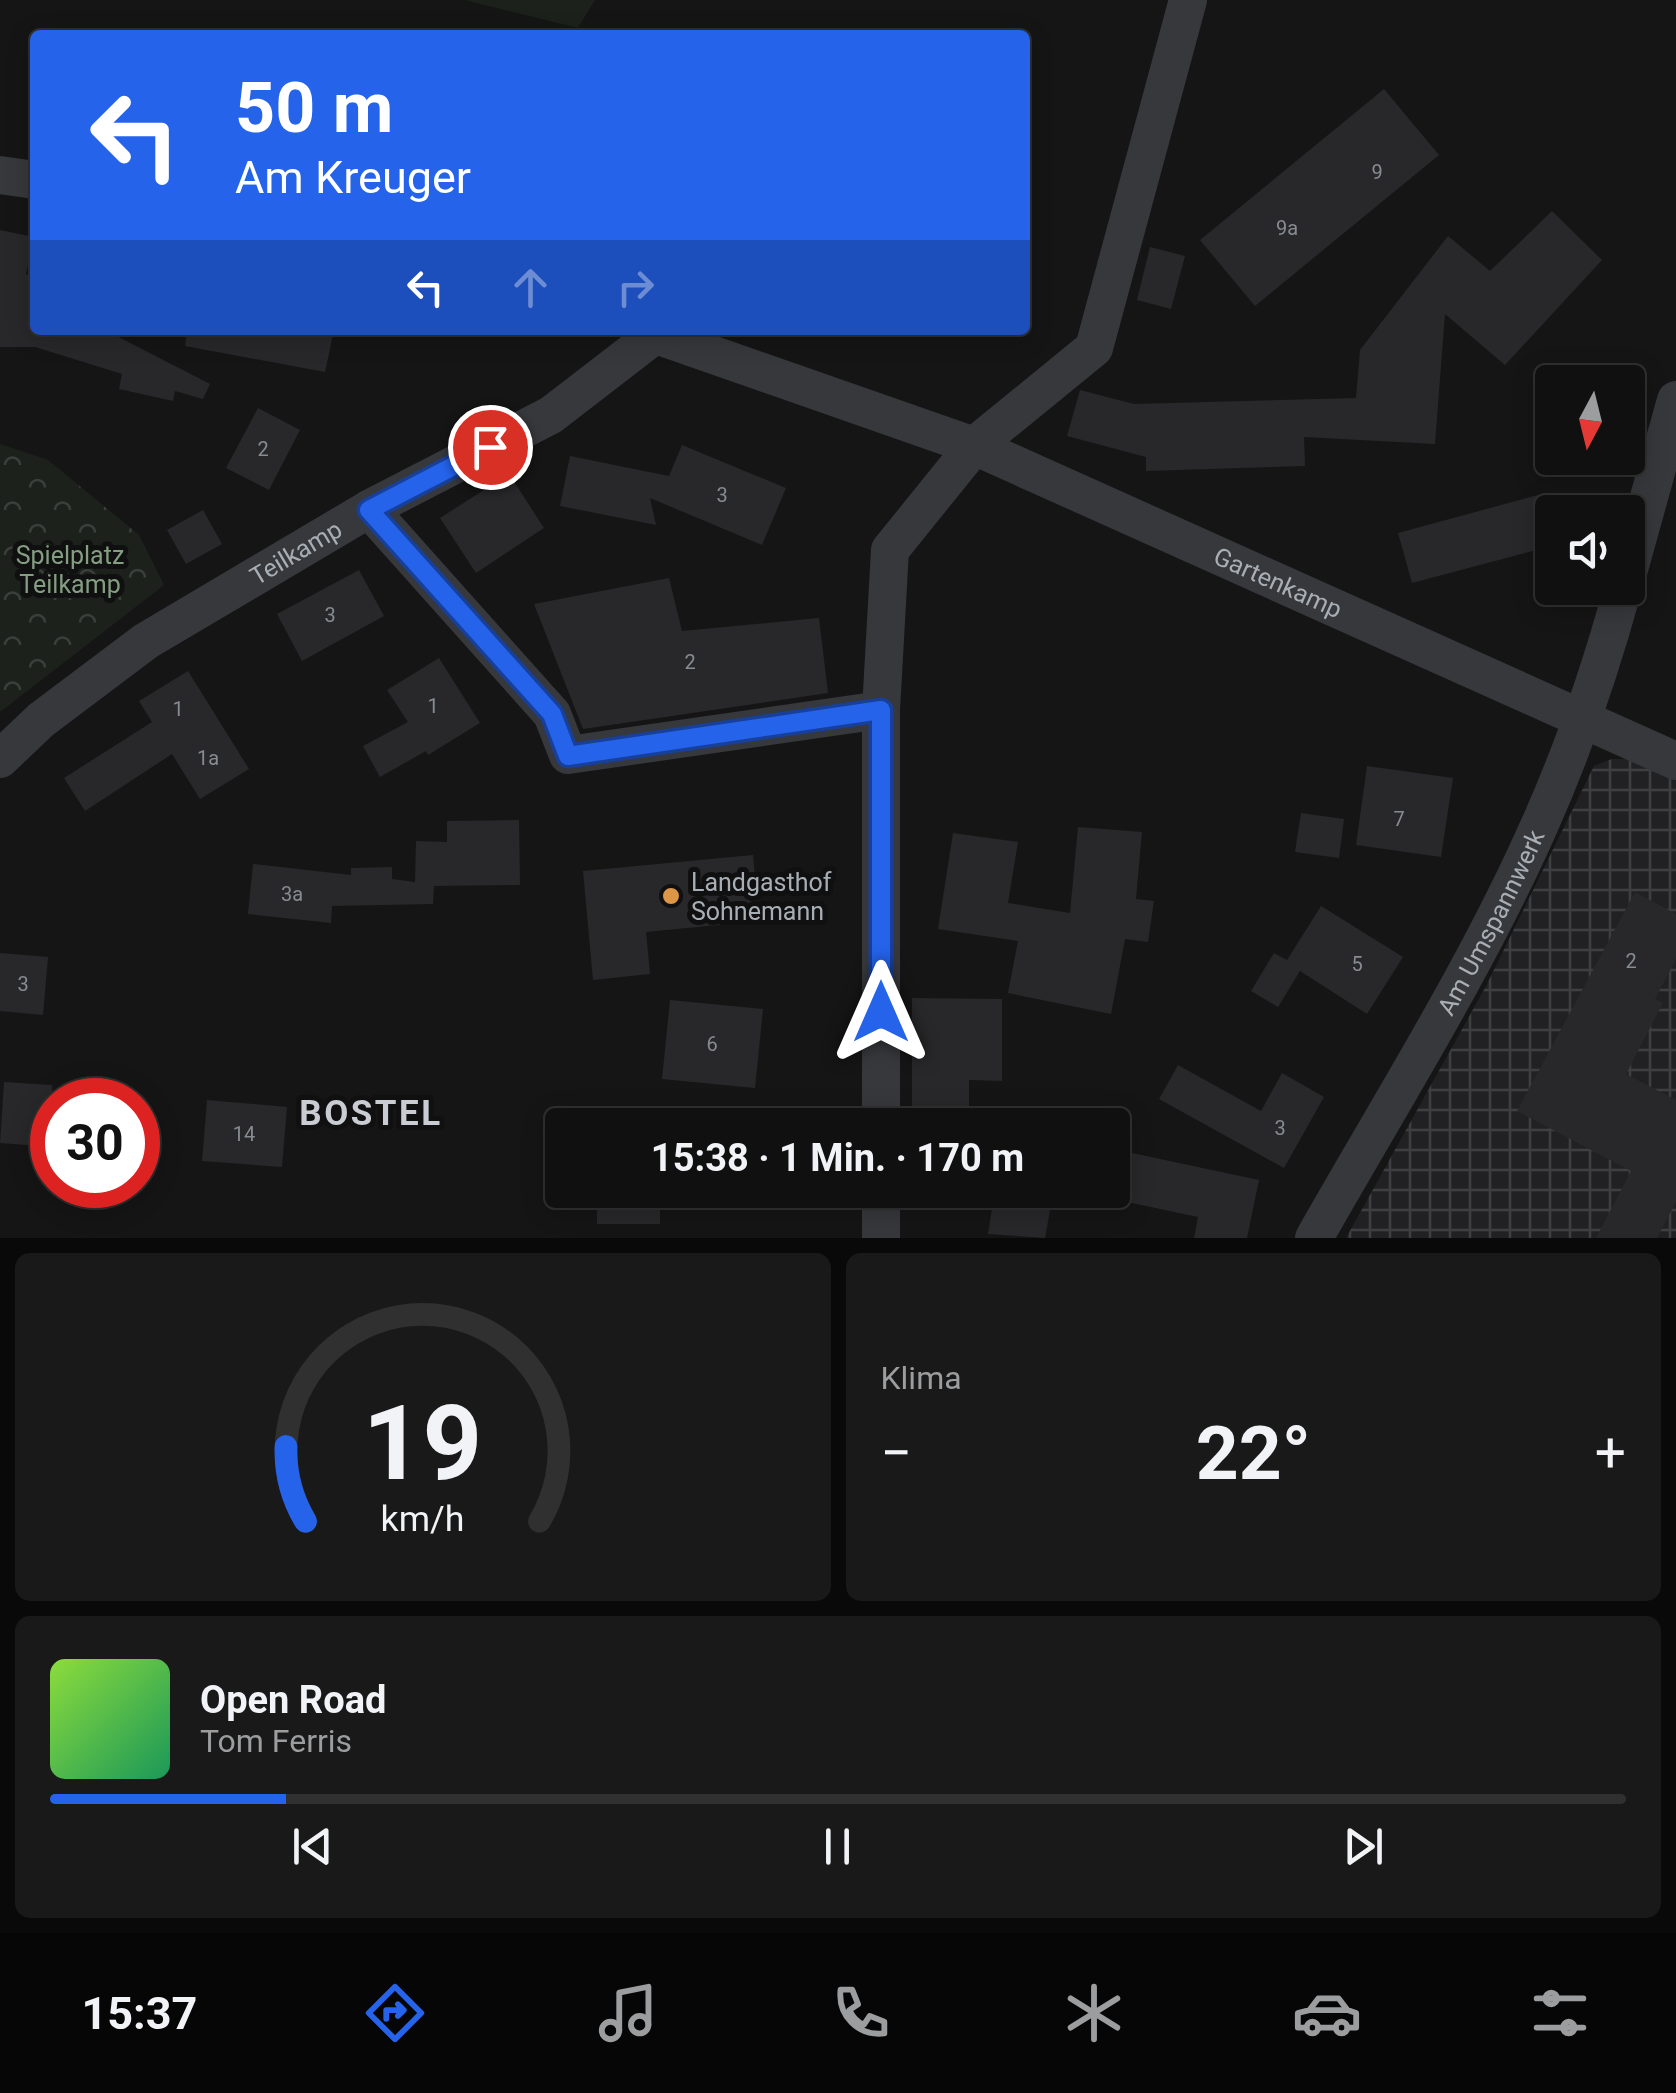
<!DOCTYPE html>
<html lang="de">
<meta charset="utf-8">
<style>
:root{--surface:#101010;--page:#191919;--text:#f1f3f6;--muted:#9c9d9f;--line:#303030;--accent:#2563eb}
body{margin:0;font-family:Roboto,sans-serif;background:var(--page);color:var(--text);height:100vh;display:flex;flex-direction:column;font-size:38px;white-space:nowrap}
*{box-sizing:border-box;margin:0}
p{font-size:32px;color:var(--muted)}
.icon{flex:none;width:55px;height:55px;fill:none;stroke:currentColor;stroke-width:2;stroke-linecap:round;stroke-linejoin:round}
.map{position:relative;height:1238px;overflow:hidden}
.panel{display:flex;flex-direction:column;gap:15px;padding:15px;background:#090909;flex:1}
.panel>*{flex:none}
.hud{position:absolute;left:30px;top:30px;width:1000px;height:305px;border-radius:10px;box-shadow:0 5px 25px #0003,0 0 0 2px var(--line);background:#2563eb;color:#fff;overflow:hidden}
.needle{width:65px;rotate:187deg}
.controls{position:absolute;left:1535px;top:365px;display:grid;gap:20px}
.controls a{display:grid;place-items:center;width:110px;height:110px;border-radius:10px;background:var(--surface);box-shadow:0 5px 25px #0003,0 0 0 2px var(--line);font-size:50px}
.speed{position:absolute;left:30px;top:1078px;display:flex;gap:20px;font-size:50px;font-weight:700;text-align:center}
.speed>*{display:grid;place-content:center;width:130px;height:130px;border-radius:50%;background:var(--surface);box-shadow:0 5px 25px #0003,0 0 0 2px var(--line);line-height:1}
.speed .limit{border:15px solid #d22;background:#fff;color:#111}
.pin{position:absolute;display:grid;place-items:center;width:85px;height:85px;color:#fff;margin:-42px;border:5px solid #fff;border-radius:50%;box-shadow:0 2px 10px #0007}
.me{position:absolute;width:110px;margin:-55px;rotate:0deg;stroke-linejoin:round;filter:drop-shadow(0 0 8px #0008)}
.turn{display:flex;align-items:center;gap:35px;height:210px;padding:0 40px;font-size:45px}
.turn .icon{width:130px;height:130px;stroke-width:2.5}
.turn b{display:block;font-size:70px;line-height:85px}
.lanes{display:flex;align-items:center;height:95px;padding:0 40px;background:#0003;justify-content:center;gap:50px;direction:ltr}
.lanes .off{opacity:.35}
.big{font-size:75px;font-weight:700;line-height:1.1}
.panel .tile{flex:1;display:flex;flex-direction:column;justify-content:center;gap:15px;min-width:0;padding:0 35px;border-radius:15px;background:var(--page)}
.panel .dial{align-items:center;gap:0}
.dial svg{height:260px;overflow:visible;fill:none;stroke:var(--line);stroke-width:7;stroke-linecap:round;text-anchor:middle}
.dial text{fill:var(--text);stroke:none}
.song{display:flex;align-items:center;gap:30px}
.cover{width:120px;height:120px;border-radius:15px;background:linear-gradient(135deg,hsl(90 70% 55%),hsl(150 70% 35%))}
.played{height:10px;border-radius:5px;background:linear-gradient(90deg,var(--accent) 15%,var(--line) 15%)}
.keys{display:flex;justify-content:space-around;direction:ltr}
.heat{display:flex;justify-content:space-between;align-items:center;font-size:55px;direction:ltr}
.panel .tiles{flex:1;display:grid;gap:15px;grid-template-columns:1fr 1fr}
.tile:last-child{grid-column:span 2}
.trip{position:absolute;left:545px;top:1108px;width:585px;height:100px;border-radius:10px;background:var(--surface);box-shadow:0 5px 25px #0003,0 0 0 2px var(--line);font-weight:700;line-height:100px;text-align:center}
.tab-bar{display:flex;height:160px;justify-content:space-around;align-items:center;background:#060606;color:var(--muted)}
.tab-bar .icon{width:70px;height:70px}
.tab-bar .active{color:var(--accent)}
.tab-bar b{font-size:45px;color:var(--text)}
.map>svg:first-child{display:block}
.industrial{fill:url(#industrial-grid)}
.grass{fill:#1c211c}
.park{fill:url(#park-crowns)}
.building{fill:#28282a}
.lines{fill:none;stroke-linecap:round;stroke-linejoin:round}
.street{stroke:#36383b;stroke-width:38}
.route-casing{stroke:#184099;stroke-width:25}
.route{stroke:#2563eb;stroke-width:18}
.poi-dot{fill:#dd9646;stroke:#101011;stroke-width:4}
.labels{text-anchor:middle;dominant-baseline:central;stroke-width:10;stroke-linejoin:round;paint-order:stroke}
.number-label{font-size:20px;fill:#878c92}
.street-label{font-size:25px;fill:#a8aeb5;stroke:#101011}
.park-label{font-size:25px;fill:#849e81;stroke:#101011}
.poi-label{font-size:25px;fill:#a8aeb5;stroke:#101011;text-anchor:start}
.district-label{font-size:35px;font-weight:bold;letter-spacing:2.5px;fill:#c9ccd2;stroke:#101011}
</style>
<div class="map">
<svg width="1676" height="1238" viewBox="0 0 1676 1238">
<defs>
<pattern id="industrial-grid" width="8" height="8" patternUnits="userSpaceOnUse" patternTransform="scale(2.5)"><rect width="8" height="8" fill="#212123"/><path d="M0 4h8M4 0v8" fill="none" stroke="#3e3f41"/></pattern>
<pattern id="park-crowns" width="20" height="18" patternUnits="userSpaceOnUse" patternTransform="scale(2.5)"><rect width="20" height="18" fill="#1c211c"/><path d="M2 6a3 3 0 1 1 6 0M12 15a3 3 0 1 1 6 0" fill="none" stroke="#3a3f3b"/></pattern>
</defs>
<rect width="100%" height="100%" fill="#151516"/>
<polygon class="industrial" points="1612,759 1645,759 1676,774 1676,1238 1346,1238 1486,986 1594,766"/>
<polygon class="grass" points="465,0 595,0 578,28"/>
<polygon class="park" points="0,444 48,460 139,535 164,585 0,712"/>
<g class="building">
<polygon points="1384,89 1439,155 1255,306 1200,240"/>
<polygon points="1552,211 1602,260 1505,365 1445,314 1435,444 1304,437 1305,466 1146,471 1146,457 1067,436 1080,390 1134,404 1356,398 1360,350 1448,236 1490,271"/>
<polygon points="0,230 34,237 26,274 35,281 35,330 105,330 210,384 203,399 175,391 173,401 119,389 122,374 35,347 0,347"/>
<polygon points="1150,247 1185,256 1171,309 1137,300"/>
<polygon points="187,330 334,330 325,372 185,346"/>
<polygon points="258,408 300,430 269,490 226,468"/>
<polygon points="682,445 786,488 762,545 650,498 656,525 560,506 570,456 669,476"/>
<polygon points="509,474 544,528 476,573 440,518"/>
<polygon points="1538,495 1551,546 1412,583 1398,533"/>
<polygon points="203,510 222,544 186,564 167,530"/>
<polygon points="359,570 384,616 302,661 277,614"/>
<polygon points="669,578 682,631 819,618 828,693 583,729 534,604"/>
<polygon points="439,658 480,723 428,755 426,751 380,777 363,746 408,722 387,690"/>
<polygon points="188,671 249,769 200,799 172,754 85,811 64,778 152,722 139,701"/>
<polygon points="1367,766 1453,778 1441,857 1356,845"/>
<polygon points="1301,813 1344,819 1339,858 1295,852"/>
<polygon points="519,820 520,885 434,886 433,904 332,906 331,923 248,914 253,864 351,875 351,868 392,867 392,879 415,882 416,841 447,842 447,821"/>
<polygon points="1078,827 1142,832 1136,899 1154,901 1148,942 1125,939 1111,1014 1008,993 1018,941 938,929 953,833 1018,842 1008,903 1070,913"/>
<polygon points="753,855 759,921 646,932 650,974 593,980 583,871"/>
<polygon points="1635,892 1676,914 1676,959 1655,999 1663,1003 1626,1074 1676,1100 1676,1202 1657,1238 1596,1238 1631,1171 1517,1111"/>
<polygon points="1321,906 1403,957 1367,1014 1300,971 1278,1007 1251,991 1274,953 1287,960"/>
<polygon points="0,953 48,957 43,1015 0,1011"/>
<polygon points="912,998 1002,999 1002,1081 969,1080 969,1109 912,1109"/>
<polygon points="670,1000 763,1009 755,1088 662,1079"/>
<polygon points="1178,1065 1261,1111 1282,1073 1324,1097 1284,1168 1159,1099"/>
<polygon points="4,1082 52,1085 52,1147 0,1143"/>
<polygon points="207,1100 287,1107 282,1167 202,1161"/>
<polygon points="1118,1150 1259,1180 1247,1238 1194,1238 1198,1217 1108,1198"/>
<rect x="597" y="1190" width="63" height="34"/>
<polygon points="994,1195 1051,1205 1045,1238 988,1234"/>
</g>
<g class="lines">
<g class="street">
<polyline points="0,175 35,180"/>
<path id="s1" d="M 642,330 L 974,446 L 1676,761"/>
<polyline points="369,509 552,714 568,755 881,710"/>
<polyline points="1628,573 1676,400"/>
<path id="s2" d="M 0,759 L 41,720 L 146,641 L 369,509 L 551,415 L 656,334"/>
<polyline points="881,1125 881,710 890,550 974,446 1094,348 1188,0"/>
<polyline points="881,1190 881,1238"/>
<path id="s3" d="M 1314,1238 C 1391,1102 1477,967 1540,824 C 1574,748 1601,668 1623,588"/>
</g>
</g>
<g class="lines">
<g class="route-casing">
<polyline id="route" points="490,447 369,510 552,714 568,756 881,710 881,1012"/>
</g>
<use href="#route" class="route"/>
</g>
<circle class="poi-dot" cx="671" cy="896" r="10"/>
<g class="labels">
<g class="number-label">
<text x="1377" y="172">9</text>
<text x="1287" y="228">9a</text>
<text x="263" y="449">2</text>
<text x="722" y="495">3</text>
<text x="330" y="615">3</text>
<text x="690" y="662">2</text>
<text x="433" y="706">1</text>
<text x="178" y="709">1</text>
<text x="208" y="758">1a</text>
<text x="1399" y="819">7</text>
<text x="292" y="894">3a</text>
<text x="1631" y="961">2</text>
<text x="1357" y="964">5</text>
<text x="23" y="984">3</text>
<text x="712" y="1044">6</text>
<text x="1280" y="1128">3</text>
<text x="244" y="1134">14</text>
</g>
<g class="street-label">
<text stroke="none"><textPath href="#s2" startOffset="362">Teilkamp</textPath></text>
<text stroke="none"><textPath href="#s1" startOffset="685">Gartenkamp</textPath></text>
<text stroke="none"><textPath href="#s3" startOffset="362">Am Umspannwerk</textPath></text>
</g>
<g class="park-label">
<text x="70" y="555">Spielplatz<tspan x="70" dy="29">Teilkamp</tspan></text>
</g>
<g class="poi-label">
<text x="691" y="882">Landgasthof<tspan x="691" dy="29">Sohnemann</tspan></text>
</g>
<g class="district-label">
<text x="371" y="1113">BOSTEL</text>
</g>
</g>
</svg>
<div class="controls">
<a><svg class="needle" viewBox="-14 -14 28 28"><path d="M0-13l5 13h-10z" fill="#e53935"/><path d="M0 13l5-13h-10z" fill="#9c9d9f"/></svg></a>
<a><svg class="icon" aria-label="sound" viewBox="0 0 24 24"><path d="M4 9h4l5-4v14l-5-4H4zM17 9q2 3 0 6"/></svg></a>
</div>
<div class="speed"><div class="limit">30</div></div>
<div class="pin" style="left:490px;top:447px;background:#d93025"><svg class="icon" aria-label="arrive" viewBox="0 0 24 24"><path d="M6 21V4h12l-3 4 3 4H6"/></svg></div>
<svg class="me" style="left:881px;top:1012px" viewBox="-20 -20 40 40"><path d="M0-17L14 15 0 8-14 15z" fill="#2563eb" stroke="#fff" stroke-width="4"/></svg>
<div class="trip">15:38 · 1 Min. · 170 m</div>
<div class="hud">
<div class="turn"><svg class="icon" aria-label="left" viewBox="0 0 24 24"><path d="M17 20v-9H6M10 6l-5 5 5 5"/></svg><div><b>50 m</b>Am Kreuger</div></div>
<div class="lanes"><svg class="icon" aria-label="left" viewBox="0 0 24 24"><path d="M17 20v-9H6M10 6l-5 5 5 5"/></svg><svg class="icon off" aria-label="ahead" viewBox="0 0 24 24"><path d="M12 20V5M6 11l6-6 6 6"/></svg><svg class="icon off" aria-label="right" viewBox="0 0 24 24"><path d="M7 20v-9h11M14 6l5 5-5 5"/></svg></div>
</div>
</div>
<section class="panel">
<div class="tiles">
<div class="tile dial"><svg viewBox="0 0 100 80">
<path d="M14 69A42 42 0 1 1 86 69"/>
<path d="M14 69A42 42 0 0 1 8 46" stroke="#2563eb"/>
<text x="50" y="56" font-size="32" font-weight="700">19</text>
<text x="50" y="72" font-size="11">km/h</text>
</svg></div>
<div class="tile"><p>Klima</p>
<div class="heat"><a>−</a><b class="big">22°</b><a>+</a></div>
</div>
<div class="tile">
<div class="song"><i class="cover"></i><div><b>Open Road</b><p>Tom Ferris</p></div></div>
<div class="played"></div>
<div class="keys"><svg class="icon" aria-label="previous" viewBox="0 0 24 24"><path d="M18 5L8 12l10 7zM5 5v14"/></svg><svg class="icon" aria-label="pause" viewBox="0 0 24 24"><path d="M8 5v14M16 5v14"/></svg><svg class="icon" aria-label="next" viewBox="0 0 24 24"><path d="M6 5l10 7-10 7zM19 5v14"/></svg></div>
</div>
</div>
</section>
<nav class="tab-bar">
<b>15:37</b>
<svg class="icon active" aria-label="directions" viewBox="0 0 24 24"><path d="M12 3l9 9-9 9-9-9zM9 14v-3h6M13 9l2 2-2 2"/></svg>
<svg class="icon" aria-label="music" viewBox="0 0 24 24"><path d="M9 18V5l10-2v13"/><circle cx="6" cy="18" r="3"/><circle cx="16" cy="16" r="3"/></svg>
<svg class="icon" aria-label="phone" viewBox="0 0 24 24"><path d="M5 4h4l2 5-3 2q2 4 5 5l2-3 5 2v4C11 20 4 13 5 4z"/></svg>
<svg class="icon" aria-label="climate" viewBox="0 0 24 24"><path d="M12 3v18M4 7l16 10M4 17L20 7"/></svg>
<svg class="icon" aria-label="car" viewBox="0 0 24 24"><path d="M5 17H2v-5l4-1 3-4h7l3 4 3 1v5h-3M9 17h6M6 11h13"/><circle cx="7" cy="17" r="2"/><circle cx="17" cy="17" r="2"/></svg>
<svg class="icon" aria-label="filters" viewBox="0 0 24 24"><path d="M4 7h16M4 17h16"/><circle cx="9" cy="7" r="2"/><circle cx="15" cy="17" r="2"/></svg>
</nav>
